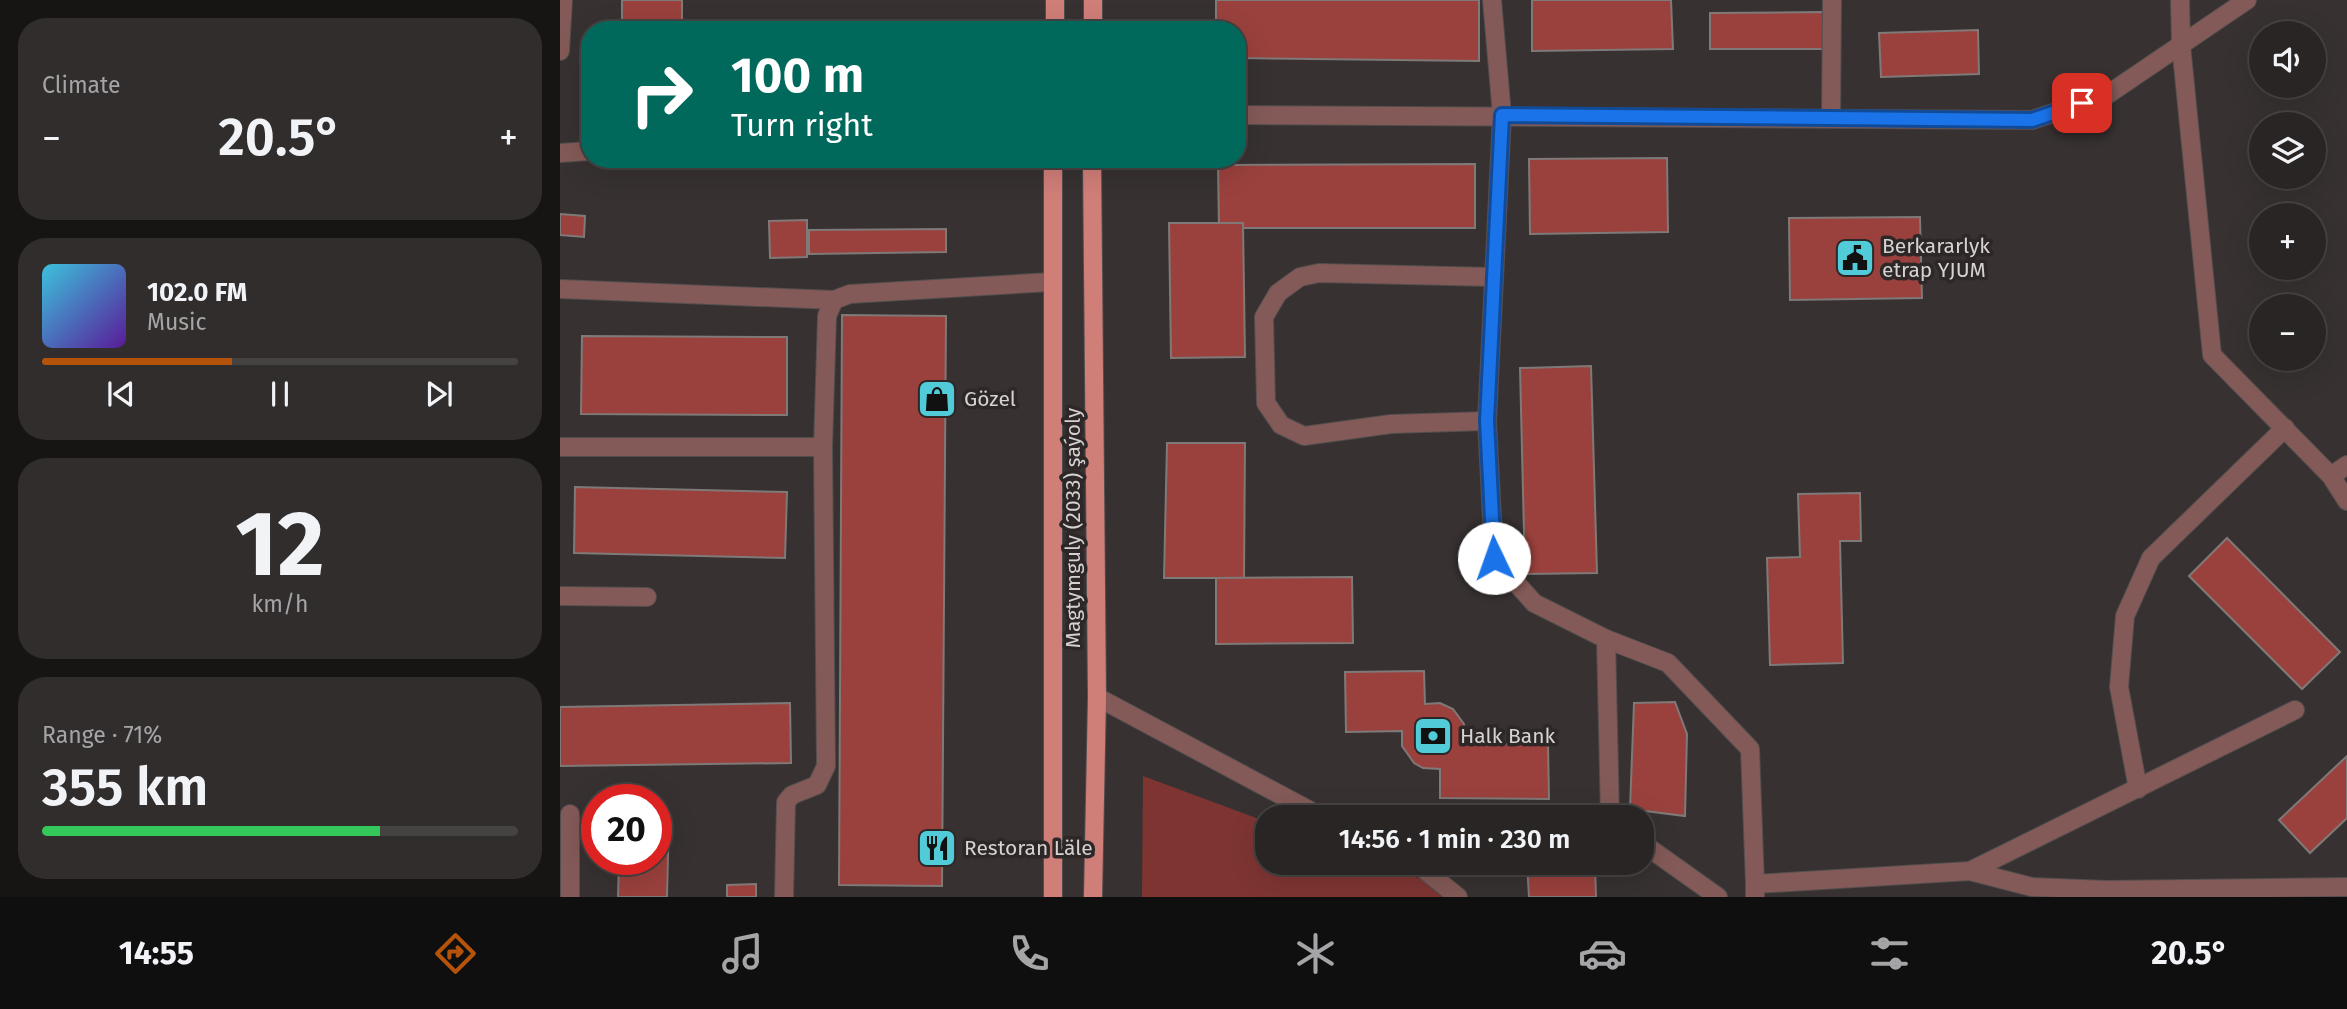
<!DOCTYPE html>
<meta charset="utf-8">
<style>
:root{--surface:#292525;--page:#312d2d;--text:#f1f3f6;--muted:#a5a5a7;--line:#454242;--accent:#b45309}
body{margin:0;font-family:"Fira Sans",sans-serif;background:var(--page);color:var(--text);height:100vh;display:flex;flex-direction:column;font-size:26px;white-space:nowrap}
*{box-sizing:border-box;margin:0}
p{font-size:23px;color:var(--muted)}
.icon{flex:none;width:38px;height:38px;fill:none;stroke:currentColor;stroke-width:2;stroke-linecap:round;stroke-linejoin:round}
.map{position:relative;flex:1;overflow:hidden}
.drawer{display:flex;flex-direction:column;gap:18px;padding:18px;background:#171414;width:560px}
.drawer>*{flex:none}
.guide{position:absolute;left:21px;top:21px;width:665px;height:147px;border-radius:28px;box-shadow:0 7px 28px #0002,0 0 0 2px var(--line);background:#00695c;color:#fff;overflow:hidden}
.buttons{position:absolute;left:1689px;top:21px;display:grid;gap:14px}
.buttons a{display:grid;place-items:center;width:77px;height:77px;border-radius:50%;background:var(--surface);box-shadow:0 7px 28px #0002,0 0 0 2px var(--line);font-size:35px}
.speed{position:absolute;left:21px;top:784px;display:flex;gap:14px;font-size:35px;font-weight:700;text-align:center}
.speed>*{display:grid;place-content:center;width:91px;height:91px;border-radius:50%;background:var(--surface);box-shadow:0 7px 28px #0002,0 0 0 2px var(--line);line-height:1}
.speed .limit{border:10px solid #d22;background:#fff;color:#111}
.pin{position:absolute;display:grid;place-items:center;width:60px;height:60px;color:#fff;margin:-30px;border-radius:14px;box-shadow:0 4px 10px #0006}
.me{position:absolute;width:77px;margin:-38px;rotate:357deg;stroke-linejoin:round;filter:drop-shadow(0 0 5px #0008)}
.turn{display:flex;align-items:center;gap:24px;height:147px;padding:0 35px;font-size:32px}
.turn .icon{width:91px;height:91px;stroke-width:2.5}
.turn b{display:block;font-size:49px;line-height:60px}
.big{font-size:52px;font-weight:600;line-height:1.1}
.drawer .card{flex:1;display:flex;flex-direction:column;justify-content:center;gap:10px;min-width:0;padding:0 24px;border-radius:28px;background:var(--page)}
.drawer .dial{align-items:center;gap:0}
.dial b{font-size:91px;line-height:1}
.song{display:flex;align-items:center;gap:21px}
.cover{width:84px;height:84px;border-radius:10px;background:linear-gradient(135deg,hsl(190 70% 55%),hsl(270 70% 35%))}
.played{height:7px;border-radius:4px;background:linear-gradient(90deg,var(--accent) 40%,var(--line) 40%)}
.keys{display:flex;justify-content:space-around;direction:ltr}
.heat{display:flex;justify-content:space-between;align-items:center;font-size:38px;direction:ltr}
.charge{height:10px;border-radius:5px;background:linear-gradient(90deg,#34c759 71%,var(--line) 0)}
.trip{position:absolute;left:695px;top:805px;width:399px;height:70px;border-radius:28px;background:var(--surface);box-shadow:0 7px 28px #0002,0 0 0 2px var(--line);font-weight:600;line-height:70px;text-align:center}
.tabs{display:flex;height:112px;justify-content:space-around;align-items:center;background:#100f0f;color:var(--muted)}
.tabs .icon{width:49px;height:49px}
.tabs .active{color:var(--accent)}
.tabs b{font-size:32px;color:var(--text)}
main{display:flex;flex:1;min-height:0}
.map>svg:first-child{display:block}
.green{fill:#7e3532}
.building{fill:#9a413d;stroke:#7f7978;stroke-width:2}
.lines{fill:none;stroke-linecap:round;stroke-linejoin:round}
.minor-casing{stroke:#534e4e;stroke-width:20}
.major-casing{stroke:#534e4e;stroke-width:20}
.minor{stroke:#835a57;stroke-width:18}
.major{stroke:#d07e78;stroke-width:18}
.route-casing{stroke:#114b97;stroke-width:18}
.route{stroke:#1a73e8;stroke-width:12}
.labels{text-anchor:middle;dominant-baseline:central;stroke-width:7;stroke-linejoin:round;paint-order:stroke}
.poi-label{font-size:21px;fill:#d5d2d1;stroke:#2d2827;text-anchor:start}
.street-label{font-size:21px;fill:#d5d2d1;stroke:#2d2827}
</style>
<main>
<section class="drawer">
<div class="card"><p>Climate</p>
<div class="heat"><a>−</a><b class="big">20.5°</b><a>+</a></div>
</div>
<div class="card">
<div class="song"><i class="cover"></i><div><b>102.0 FM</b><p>Music</p></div></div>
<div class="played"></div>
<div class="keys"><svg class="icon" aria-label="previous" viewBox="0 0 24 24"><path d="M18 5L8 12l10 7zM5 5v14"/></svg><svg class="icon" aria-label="pause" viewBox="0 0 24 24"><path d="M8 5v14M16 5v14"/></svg><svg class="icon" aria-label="next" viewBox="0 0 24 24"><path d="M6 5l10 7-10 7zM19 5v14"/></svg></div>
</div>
<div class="card dial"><b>12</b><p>km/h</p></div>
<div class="card"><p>Range · 71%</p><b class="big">355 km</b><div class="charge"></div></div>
</section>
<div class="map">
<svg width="1787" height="897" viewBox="0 0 1787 897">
<rect width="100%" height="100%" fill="#373131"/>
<polygon class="green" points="583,776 707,822 707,863 817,863 891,890 893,897 582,897"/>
<g class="building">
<rect x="62" y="0" width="60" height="30"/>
<polygon points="656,0 919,0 919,61 677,58 677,30 656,30"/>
<polygon points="972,0 1111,0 1113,49 972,51"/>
<polygon points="1263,12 1263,49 1150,49 1150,13"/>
<polygon points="1418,30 1419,74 1321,77 1319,33"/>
<polygon points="1107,158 1108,232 970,234 969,159"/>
<polygon points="915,164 915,228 659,228 658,165"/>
<polygon points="0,214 25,216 24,237 0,235"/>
<polygon points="1360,217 1362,298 1230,300 1229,218"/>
<polygon points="247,220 247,257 210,258 209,221"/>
<polygon points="609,223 683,223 685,357 611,358"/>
<polygon points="386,229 386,252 249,254 249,230"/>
<polygon points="282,315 386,316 382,886 279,885"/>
<polygon points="22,336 227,337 227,415 21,414"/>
<polygon points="1031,366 1037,573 965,574 960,368"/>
<polygon points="607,443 685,443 684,578 604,578"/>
<polygon points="15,487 227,492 225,558 14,553"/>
<polygon points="1300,493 1301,541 1280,541 1283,663 1210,665 1207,558 1240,557 1238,494"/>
<polygon points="1667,538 1780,652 1742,689 1629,576"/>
<polygon points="792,577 793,643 656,644 656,578"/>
<polygon points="864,671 865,704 880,703 893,709 904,724 905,744 988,744 989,799 880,798 880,769 863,768 854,763 842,746 842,731 786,732 785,672"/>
<polygon points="1115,702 1127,734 1125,816 1070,809 1074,703"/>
<polygon points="230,703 231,763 0,766 0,707"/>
<polygon points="1787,756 1787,818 1750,853 1719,820"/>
<polygon points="96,819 109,819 107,897 58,897 59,859 96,859"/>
<polygon points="967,863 1035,863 1036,897 969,897"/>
<polygon points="196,884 196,897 167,897 167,885"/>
</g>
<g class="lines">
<g class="minor-casing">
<g id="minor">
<polyline points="932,0 942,115 927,421 934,558 974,603 1046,639 1108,663 1190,749 1195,884"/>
<polyline points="1620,0 1621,45 1652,355 1771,476 1787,501"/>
<polyline points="0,51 3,0"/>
<polyline points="677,115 1472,120 1547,95 1687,0"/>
<polyline points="1271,118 1272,0"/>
<polyline points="0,153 30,151"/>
<polyline points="0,289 274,300"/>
<polyline points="927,421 831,424 744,436 721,425 706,403 704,317 718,293 740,277 759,273 934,277"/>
<polyline points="0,447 263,447"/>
<polyline points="1771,476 1787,465"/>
<polyline points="0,596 87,597"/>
<polyline points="1046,639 1050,817"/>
<polyline points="537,697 762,817"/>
<polyline points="1578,789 1559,687 1565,616 1591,558 1725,428"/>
<polyline points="1082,843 1158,897"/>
<polyline points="856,863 898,897"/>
<polyline points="1410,871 1735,710"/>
<polyline points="10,897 10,814"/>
<polyline points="224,897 226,802 232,795 257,785 266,766 263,447 267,316 274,300 290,294 491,282"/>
<polyline points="1195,897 1195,884 1410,871 1472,887 1546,890 1787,887"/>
</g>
</g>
<g class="major-casing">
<g id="major">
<polyline points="495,30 495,0"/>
<polyline points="533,30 533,0"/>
<polyline points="493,159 493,897"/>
<polyline points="532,159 537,697 533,897"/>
</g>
</g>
<use href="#minor" class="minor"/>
<use href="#major" class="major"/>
</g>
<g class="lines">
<g class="route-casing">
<polyline id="route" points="934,558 927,421 942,115 1472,120 1522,103"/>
</g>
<use href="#route" class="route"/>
</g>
<defs>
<g id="civic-square" transform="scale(2.0125)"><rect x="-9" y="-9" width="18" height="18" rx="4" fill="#52cbd8" stroke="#2d2827"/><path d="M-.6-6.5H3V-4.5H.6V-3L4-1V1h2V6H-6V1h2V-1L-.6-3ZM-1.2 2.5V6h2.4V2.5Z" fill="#111"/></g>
<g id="shop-square" transform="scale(2.0125)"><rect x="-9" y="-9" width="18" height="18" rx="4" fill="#52cbd8" stroke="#2d2827"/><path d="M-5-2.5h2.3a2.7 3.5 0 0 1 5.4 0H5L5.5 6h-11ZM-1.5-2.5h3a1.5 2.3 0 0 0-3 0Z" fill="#111"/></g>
<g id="bank-square" transform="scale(2.0125)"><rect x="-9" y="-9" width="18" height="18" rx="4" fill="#52cbd8" stroke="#2d2827"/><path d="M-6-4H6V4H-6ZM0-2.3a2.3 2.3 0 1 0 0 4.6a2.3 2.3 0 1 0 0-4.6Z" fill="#111"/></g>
<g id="restaurant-square" transform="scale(2.0125)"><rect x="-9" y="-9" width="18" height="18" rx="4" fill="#52cbd8" stroke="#2d2827"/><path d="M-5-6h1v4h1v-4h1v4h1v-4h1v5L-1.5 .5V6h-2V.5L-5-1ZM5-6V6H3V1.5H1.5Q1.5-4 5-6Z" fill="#111"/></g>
</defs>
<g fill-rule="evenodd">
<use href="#civic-square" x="1295" y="258"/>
<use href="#shop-square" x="377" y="399"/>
<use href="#bank-square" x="873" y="736"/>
<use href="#restaurant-square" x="377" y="848"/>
</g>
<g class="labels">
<g class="poi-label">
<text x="1322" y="246">Berkararlyk<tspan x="1322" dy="24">etrap YJUM</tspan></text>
<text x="404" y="399">Gözel</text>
<text x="900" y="736">Halk Bank</text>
<text x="404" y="848">Restoran Läle</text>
</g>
<g class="street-label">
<text transform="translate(513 528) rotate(-90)">Magtymguly (2033) şaýoly</text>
</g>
</g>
</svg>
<div class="buttons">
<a><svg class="icon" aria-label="sound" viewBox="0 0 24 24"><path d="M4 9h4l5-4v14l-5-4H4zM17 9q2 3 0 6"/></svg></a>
<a><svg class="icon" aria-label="layers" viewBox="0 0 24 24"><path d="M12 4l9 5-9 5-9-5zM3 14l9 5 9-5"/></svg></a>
<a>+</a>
<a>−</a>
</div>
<div class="speed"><div class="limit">20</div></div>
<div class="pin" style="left:1522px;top:103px;background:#d93025"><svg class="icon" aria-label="arrive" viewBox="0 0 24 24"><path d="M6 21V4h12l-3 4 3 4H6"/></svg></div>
<svg class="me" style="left:934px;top:558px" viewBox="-20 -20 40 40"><circle r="19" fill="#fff"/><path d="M0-13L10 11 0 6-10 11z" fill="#1a73e8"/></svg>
<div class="trip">14:56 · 1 min · 230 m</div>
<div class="guide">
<div class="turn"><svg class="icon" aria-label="right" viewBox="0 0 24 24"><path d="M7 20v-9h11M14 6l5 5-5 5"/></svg><div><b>100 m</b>Turn right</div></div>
</div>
</div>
</main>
<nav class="tabs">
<b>14:55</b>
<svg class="icon active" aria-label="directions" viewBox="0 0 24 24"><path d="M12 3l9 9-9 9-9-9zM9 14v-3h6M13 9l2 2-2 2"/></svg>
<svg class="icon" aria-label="music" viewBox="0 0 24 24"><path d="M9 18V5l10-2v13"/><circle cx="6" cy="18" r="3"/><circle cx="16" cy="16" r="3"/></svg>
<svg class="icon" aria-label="phone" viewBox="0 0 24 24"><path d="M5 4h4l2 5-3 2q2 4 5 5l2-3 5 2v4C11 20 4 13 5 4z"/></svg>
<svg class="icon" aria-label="climate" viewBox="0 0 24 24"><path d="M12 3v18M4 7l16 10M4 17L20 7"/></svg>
<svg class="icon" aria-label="car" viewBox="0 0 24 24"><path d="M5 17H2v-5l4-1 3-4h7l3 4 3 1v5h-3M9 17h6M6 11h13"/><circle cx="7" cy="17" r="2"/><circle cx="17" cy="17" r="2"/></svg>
<svg class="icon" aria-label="filters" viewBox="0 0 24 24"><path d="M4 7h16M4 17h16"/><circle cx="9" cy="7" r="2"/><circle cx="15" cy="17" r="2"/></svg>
<b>20.5°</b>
</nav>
